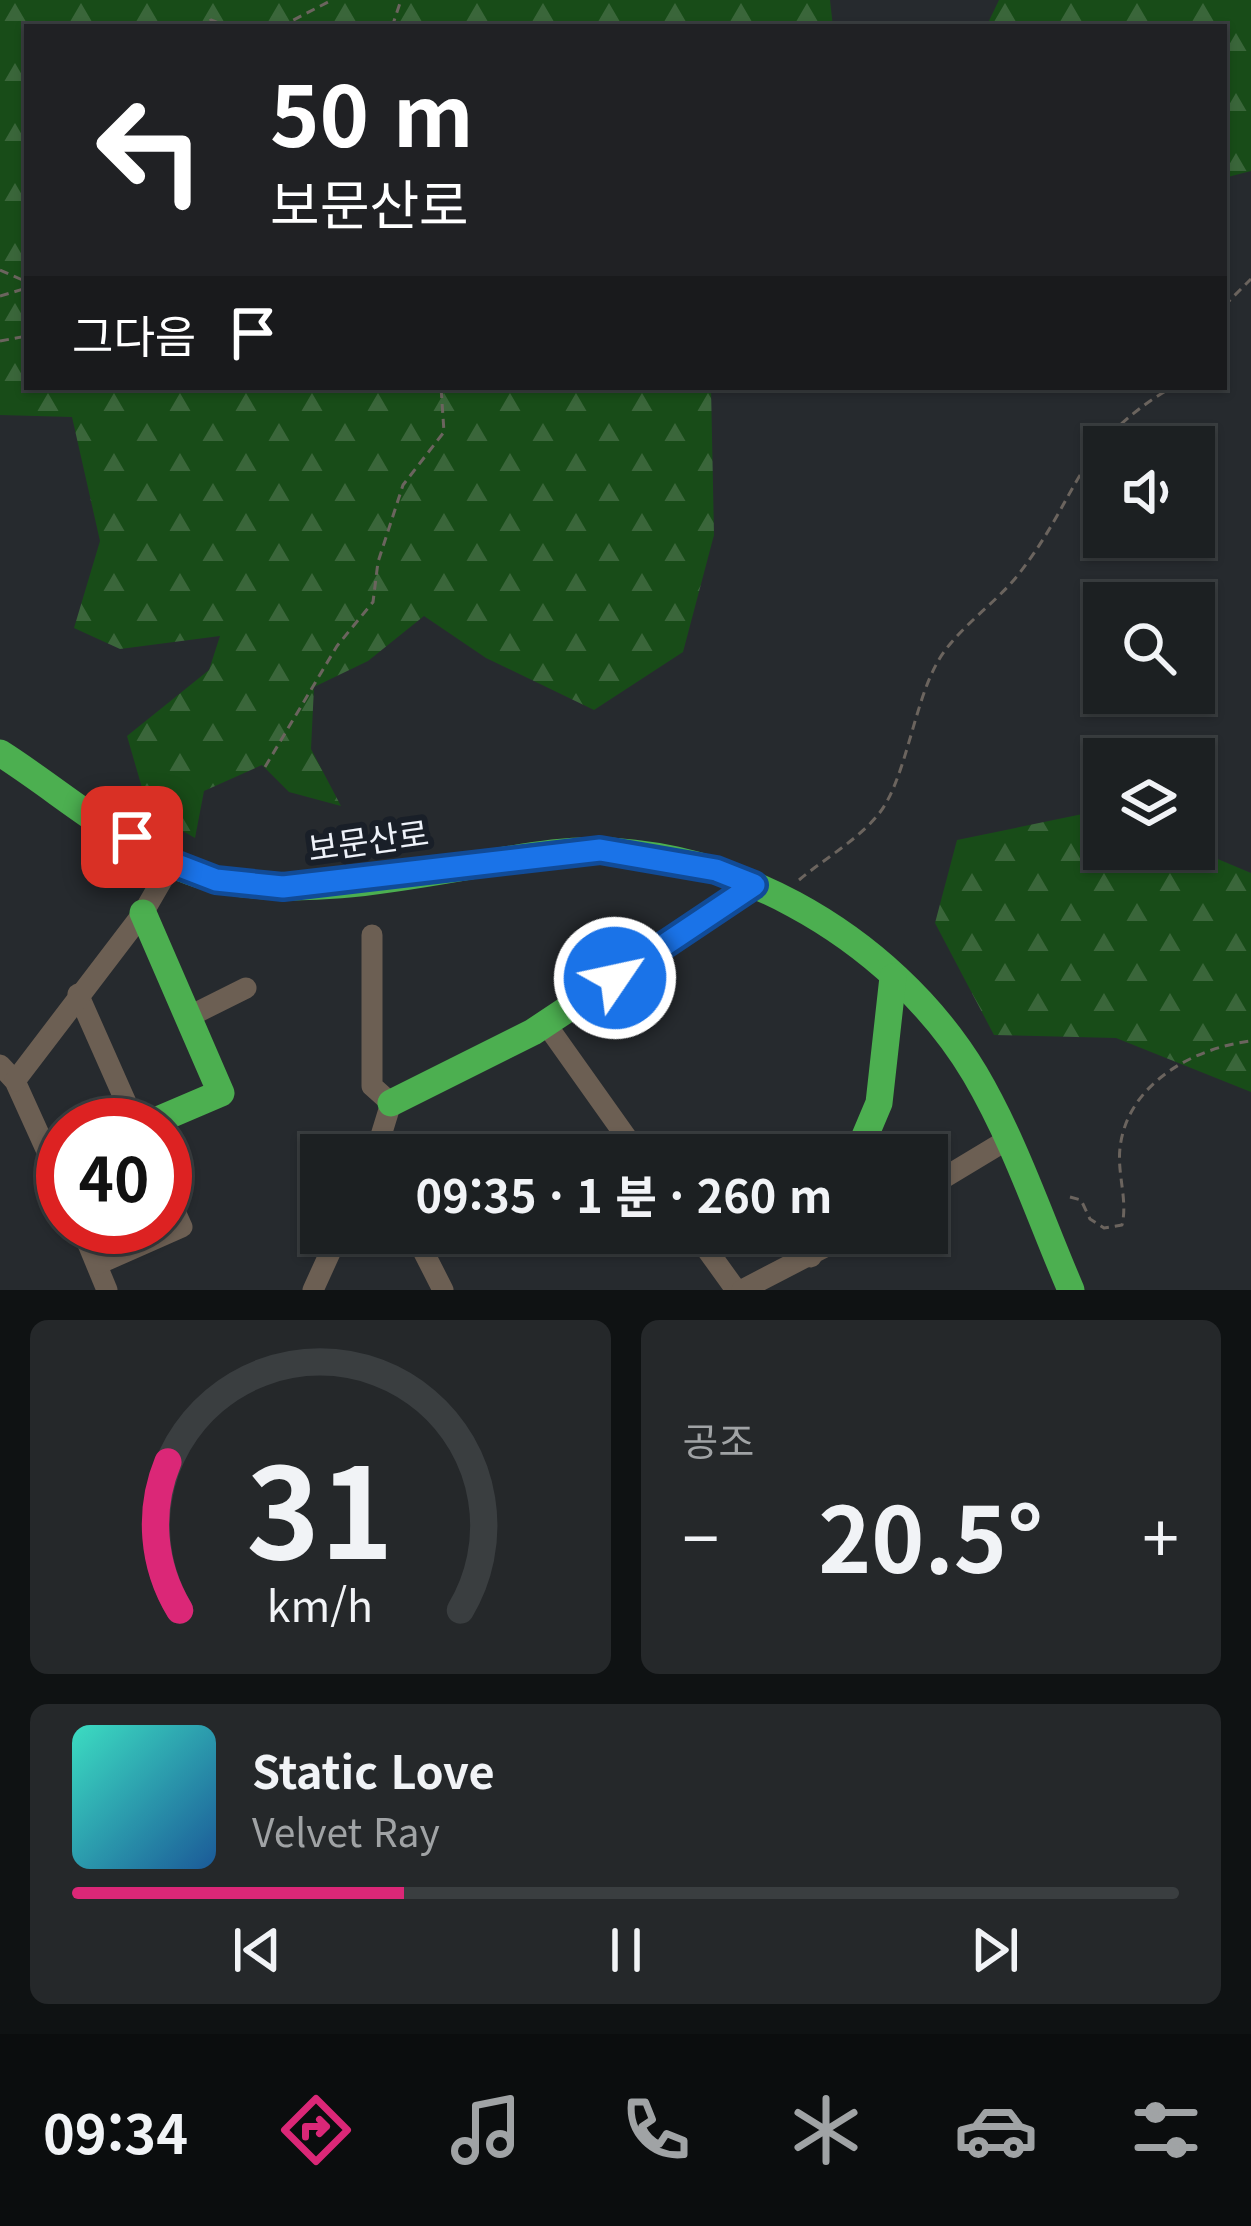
<!DOCTYPE html>
<html lang="ko">
<meta charset="utf-8">
<style>
:root{--surface:#1c2022;--page:#25282a;--text:#f1f3f6;--muted:#a0a3a5;--line:#3a3e40;--accent:#db2777}
body{margin:0;font-family:Georgia,"Noto Sans KR",serif;background:var(--page);color:var(--text);height:100vh;display:flex;flex-direction:column;font-size:45px;white-space:nowrap}
*{box-sizing:border-box;margin:0}
p{font-size:39px;color:var(--muted)}
.icon{flex:none;width:66px;height:66px;fill:none;stroke:currentColor;stroke-width:2;stroke-linecap:round;stroke-linejoin:round}
.map{position:relative;height:1290px;overflow:hidden}
.sheet{display:flex;flex-direction:column;gap:30px;padding:30px;background:#0f1213;flex:1}
.sheet>*{flex:none}
.top-card{position:absolute;left:24px;top:24px;width:1203px;height:366px;border-radius:0px;box-shadow:0 3px 9px #0004,0 0 0 3px var(--line);background:#202124;color:#fff;overflow:hidden}
.controls{position:absolute;left:1083px;top:426px;display:grid;gap:24px}
.controls a{display:grid;place-items:center;width:132px;height:132px;border-radius:0px;background:var(--surface);box-shadow:0 3px 9px #0004,0 0 0 3px var(--line);font-size:60px}
.speed{position:absolute;left:36px;top:1098px;display:flex;gap:24px;font-size:60px;font-weight:700;text-align:center}
.speed>*{display:grid;place-content:center;width:156px;height:156px;border-radius:50%;background:var(--surface);box-shadow:0 3px 9px #0004,0 0 0 3px var(--line);line-height:1}
.speed .limit{border:18px solid #d22;background:#fff;color:#111}
.pin{position:absolute;display:grid;place-items:center;width:102px;height:102px;color:#fff;margin:-51px;border-radius:24px;box-shadow:0 6px 18px #0006}
.me{position:absolute;width:132px;margin:-66px;rotate:56deg;stroke-linejoin:round;filter:drop-shadow(0 0 9px #0008)}
.turn{display:flex;align-items:center;gap:42px;height:252px;padding:0 48px;font-size:54px}
.turn .icon{width:156px;height:156px;stroke-width:2.5}
.turn b{display:block;font-size:84px;line-height:102px}
.then{display:flex;align-items:center;height:114px;padding:0 48px;background:#0003;gap:24px;font-size:45px}
.big{font-size:90px;font-weight:700;line-height:1.1}
.sheet .card{flex:1;display:flex;flex-direction:column;justify-content:center;gap:18px;min-width:0;padding:0 42px;border-radius:18px;background:var(--page)}
.sheet .dial{align-items:center;gap:0}
.dial svg{height:312px;overflow:visible;fill:none;stroke:var(--line);stroke-width:7;stroke-linecap:round;text-anchor:middle}
.dial text{fill:var(--text);stroke:none}
.song{display:flex;align-items:center;gap:36px}
.cover{width:144px;height:144px;border-radius:18px;background:linear-gradient(135deg,hsl(170 70% 55%),hsl(210 70% 35%))}
.played{height:12px;border-radius:6px;background:linear-gradient(90deg,var(--accent) 30%,var(--line) 30%)}
.keys{display:flex;justify-content:space-around;direction:ltr}
.heat{display:flex;justify-content:space-between;align-items:center;font-size:66px;direction:ltr}
.sheet .tiles{flex:1;display:grid;gap:30px;grid-template-columns:1fr 1fr}
.card:last-child{grid-column:span 2}
.trip{position:absolute;left:300px;top:1134px;width:648px;height:120px;border-radius:0px;background:var(--surface);box-shadow:0 3px 9px #0004,0 0 0 3px var(--line);font-weight:700;line-height:120px;text-align:center}
.tabs{display:flex;height:192px;justify-content:space-around;align-items:center;background:#0b0d0e;color:var(--muted)}
.tabs .icon{width:84px;height:84px}
.tabs .selected{color:var(--accent)}
.tabs b{font-size:54px;color:var(--text)}
.map>svg:first-child{display:block}
.forest{fill:url(#forest-firs)}
.lines{fill:none;stroke-linecap:round;stroke-linejoin:round}
.path{stroke:#6b645e;stroke-width:3;stroke-dasharray:9 6;stroke-linecap:butt}
.street{stroke:#6c5f53;stroke-width:21}
.fast{stroke:#4caf50;stroke-width:27}
.route-casing{stroke:#114b97;stroke-width:30}
.route{stroke:#1a73e8;stroke-width:21}
.labels{text-anchor:middle;dominant-baseline:central;stroke-width:12;stroke-linejoin:round;paint-order:stroke}
.street-label{font-size:33px;fill:#eef2f9;stroke:#191f28}
</style>
<div class="map">
<svg width="1251" height="1290" viewBox="0 0 1251 1290">
<defs>
<pattern id="forest-firs" width="22" height="20" patternUnits="userSpaceOnUse" patternTransform="scale(3)"><rect width="22" height="20" fill="#184c18"/><path d="M5 1l3.5 6h-7zM16 11l3.5 6h-7z" fill="#3a663a"/></pattern>
</defs>
<rect width="100%" height="100%" fill="#262a2e"/>
<g class="forest">
<polygon points="0,0 830,0 833,27 27,27 27,387 711,387 714,535 683,652 594,710 486,658 424,616 368,661 314,687 311,749 341,806 289,792 262,765 204,791 195,838 149,812 127,736 209,670 220,636 120,649 74,628 100,541 72,417 0,415"/>
<polygon points="999,0 1251,0 1251,171 1224,178 1224,27 986,27"/>
<polygon points="1102,810 1104,849 1194,849 1251,873 1251,1092 1116,1038 994,1035 935,923 957,840"/>
</g>
<g class="lines">
<g class="path">
<polyline points="196,27 211,20 229,27"/>
<polyline points="280,27 332,0"/>
<polyline points="392,27 401,0"/>
<polyline points="0,270 27,282"/>
<polyline points="0,296 27,288"/>
<polyline points="1224,306 1251,279"/>
<polyline points="0,341 27,336"/>
<polyline points="96,387 127,387"/>
<polyline points="265,767 337,646 373,602 378,562 403,485 444,432 441,387"/>
<path d="M 799,880 C 824,859 856,841 877,816 C 905,784 913,706 937,663 C 955,630 994,605 1018,575 C 1080,496 1073,446 1172,387"/>
<path d="M 1070,1197 L 1081,1200 L 1090,1219 L 1104,1228 L 1122,1225 C 1128,1200 1117,1174 1120,1148 C 1127,1084 1193,1048 1251,1041"/>
</g>
<g class="street">
<polyline points="372,935 372,1086 391,1103 375,1155"/>
<polyline points="78,994 136,1125"/>
<polyline points="188,1017 246,988"/>
<polyline points="546,1024 639,1155"/>
<polyline points="0,1065 15,1081 63,1187"/>
<polyline points="15,1081 143,913 172,863"/>
<polyline points="927,1188 1005,1141"/>
<polyline points="81,1227 107,1290"/>
<polyline points="414,1233 443,1290"/>
<polyline points="695,1233 736,1290"/>
<polyline points="810,1233 811,1257"/>
<polyline points="98,1264 182,1227 165,1189"/>
<polyline points="313,1290 339,1233"/>
<polyline points="742,1290 852,1233"/>
</g>
<g class="fast">
<path d="M 0,753 C 68,796 139,863 219,880 C 326,902 447,866 553,853 C 716,834 892,935 975,1074 C 1015,1142 1040,1218 1071,1290"/>
<polyline points="143,913 221,1093 146,1125"/>
<polyline points="391,1103 533,1032 754,885"/>
<polyline points="857,1155 879,1103 893,977"/>
</g>
</g>
<g class="lines">
<g class="route-casing">
<polyline id="route" points="132,837 172,863 216,880 283,887 600,850 716,870 754,885 615,978"/>
</g>
<use href="#route" class="route"/>
</g>
<g class="labels">
<g class="street-label">
<text transform="translate(368 839) rotate(-8)">보문산로</text>
</g>
</g>
</svg>
<div class="controls">
<a><svg class="icon" aria-label="sound" viewBox="0 0 24 24"><path d="M4 9h4l5-4v14l-5-4H4zM17 9q2 3 0 6"/></svg></a>
<a><svg class="icon" aria-label="search" viewBox="0 0 24 24"><circle cx="10" cy="10" r="6"/><path d="M15 15l6 6"/></svg></a>
<a><svg class="icon" aria-label="layers" viewBox="0 0 24 24"><path d="M12 4l9 5-9 5-9-5zM3 14l9 5 9-5"/></svg></a>
</div>
<div class="speed"><div class="limit">40</div></div>
<div class="pin" style="left:132px;top:837px;background:#d93025"><svg class="icon" aria-label="arrive" viewBox="0 0 24 24"><path d="M6 21V4h12l-3 4 3 4H6"/></svg></div>
<svg class="me" style="left:615px;top:978px" viewBox="-20 -20 40 40"><circle r="17" fill="#1a73e8" stroke="#fff" stroke-width="3"/><path d="M0-11L8 9 0 5-8 9z" fill="#fff"/></svg>
<div class="trip">09:35 · 1 분 · 260 m</div>
<div class="top-card">
<div class="turn"><svg class="icon" aria-label="left" viewBox="0 0 24 24"><path d="M17 20v-9H6M10 6l-5 5 5 5"/></svg><div><b>50 m</b>보문산로</div></div>
<div class="then">그다음<svg class="icon" aria-label="arrive" viewBox="0 0 24 24"><path d="M6 21V4h12l-3 4 3 4H6"/></svg></div>
</div>
</div>
<section class="sheet">
<div class="tiles">
<div class="card dial"><svg viewBox="0 0 100 80">
<path d="M14 69A42 42 0 1 1 86 69"/>
<path d="M14 69A42 42 0 0 1 11 31" stroke="#db2777"/>
<text x="50" y="56" font-size="32" font-weight="700">31</text>
<text x="50" y="72" font-size="11">km/h</text>
</svg></div>
<div class="card"><p>공조</p>
<div class="heat"><a>−</a><b class="big">20.5°</b><a>+</a></div>
</div>
<div class="card">
<div class="song"><i class="cover"></i><div><b>Static Love</b><p>Velvet Ray</p></div></div>
<div class="played"></div>
<div class="keys"><svg class="icon" aria-label="previous" viewBox="0 0 24 24"><path d="M18 5L8 12l10 7zM5 5v14"/></svg><svg class="icon" aria-label="pause" viewBox="0 0 24 24"><path d="M8 5v14M16 5v14"/></svg><svg class="icon" aria-label="next" viewBox="0 0 24 24"><path d="M6 5l10 7-10 7zM19 5v14"/></svg></div>
</div>
</div>
</section>
<nav class="tabs">
<b>09:34</b>
<svg class="icon selected" aria-label="directions" viewBox="0 0 24 24"><path d="M12 3l9 9-9 9-9-9zM9 14v-3h6M13 9l2 2-2 2"/></svg>
<svg class="icon" aria-label="music" viewBox="0 0 24 24"><path d="M9 18V5l10-2v13"/><circle cx="6" cy="18" r="3"/><circle cx="16" cy="16" r="3"/></svg>
<svg class="icon" aria-label="phone" viewBox="0 0 24 24"><path d="M5 4h4l2 5-3 2q2 4 5 5l2-3 5 2v4C11 20 4 13 5 4z"/></svg>
<svg class="icon" aria-label="climate" viewBox="0 0 24 24"><path d="M12 3v18M4 7l16 10M4 17L20 7"/></svg>
<svg class="icon" aria-label="car" viewBox="0 0 24 24"><path d="M5 17H2v-5l4-1 3-4h7l3 4 3 1v5h-3M9 17h6M6 11h13"/><circle cx="7" cy="17" r="2"/><circle cx="17" cy="17" r="2"/></svg>
<svg class="icon" aria-label="filters" viewBox="0 0 24 24"><path d="M4 7h16M4 17h16"/><circle cx="9" cy="7" r="2"/><circle cx="15" cy="17" r="2"/></svg>
</nav>
